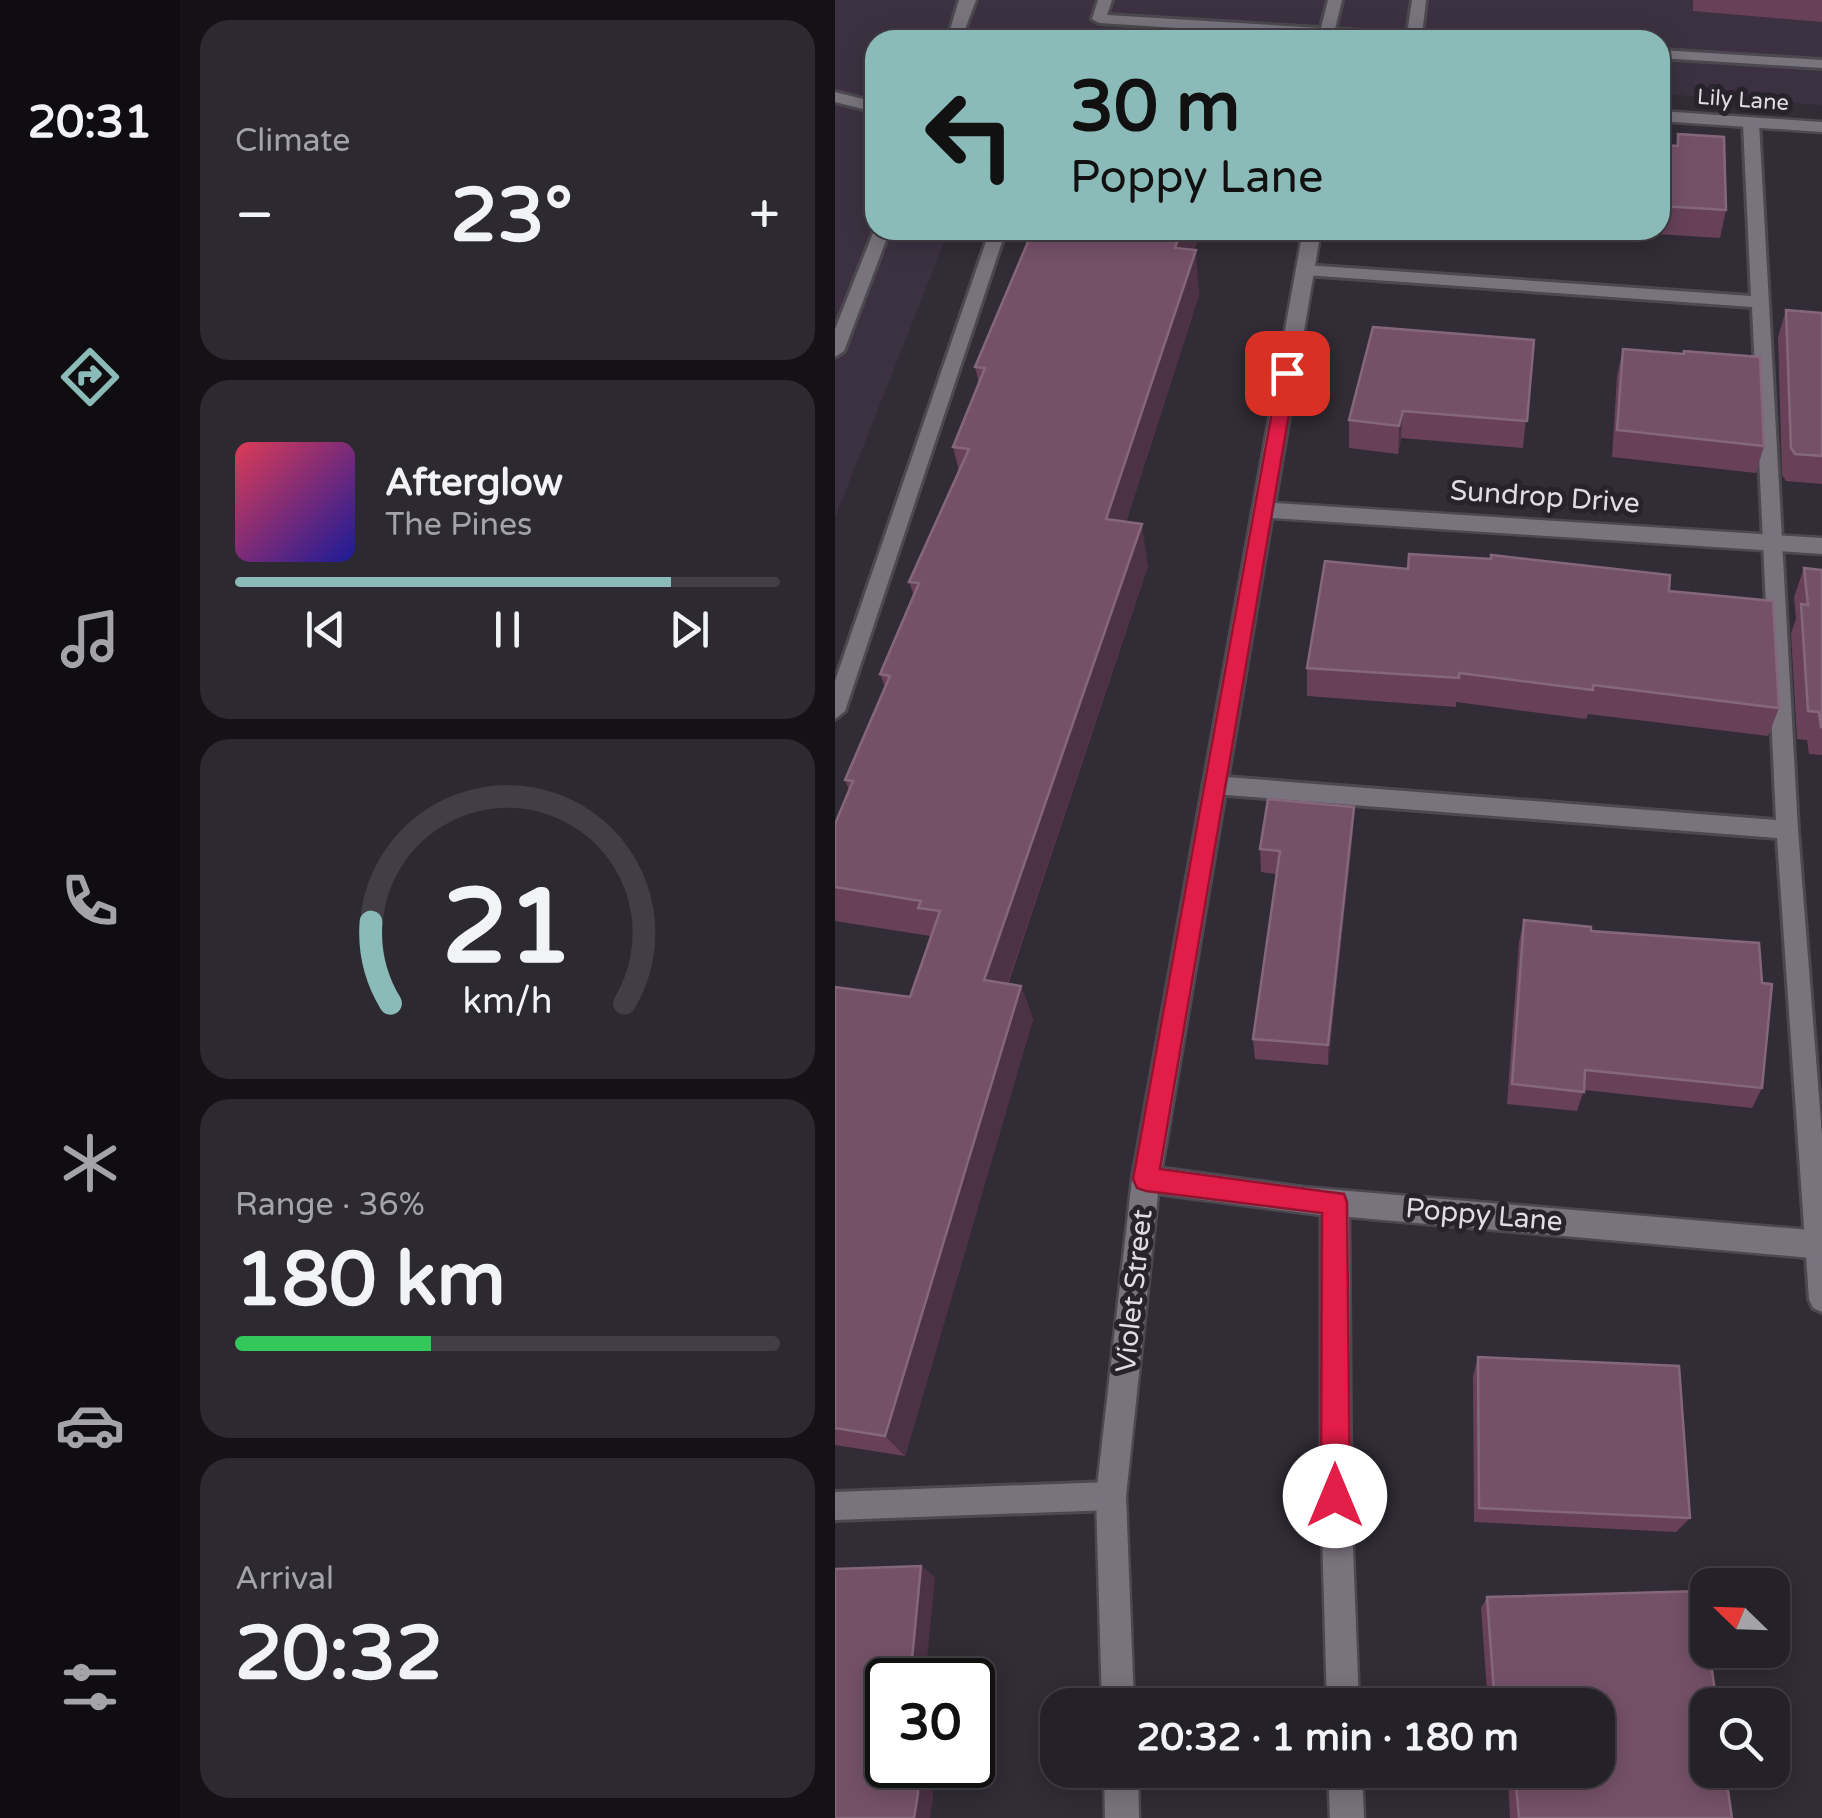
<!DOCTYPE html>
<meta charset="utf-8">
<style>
:root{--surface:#252128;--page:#2d2930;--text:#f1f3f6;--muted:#a3a3a8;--line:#423e45;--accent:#8bbbb9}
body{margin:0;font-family:"Varela Round",sans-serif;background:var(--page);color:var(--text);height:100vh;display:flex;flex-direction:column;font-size:38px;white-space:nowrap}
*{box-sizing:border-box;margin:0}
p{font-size:32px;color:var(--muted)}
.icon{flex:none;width:55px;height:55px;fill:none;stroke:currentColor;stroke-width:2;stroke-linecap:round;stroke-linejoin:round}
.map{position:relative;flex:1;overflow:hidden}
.sheet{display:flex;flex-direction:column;gap:20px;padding:20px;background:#141216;width:655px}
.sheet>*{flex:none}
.guide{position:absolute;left:30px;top:30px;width:805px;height:210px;border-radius:30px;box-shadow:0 5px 25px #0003,0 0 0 2px var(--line);background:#8bbbb9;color:#111;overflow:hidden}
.needle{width:65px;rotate:293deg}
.fabs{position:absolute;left:855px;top:1568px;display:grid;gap:20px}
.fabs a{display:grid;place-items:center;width:100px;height:100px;border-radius:20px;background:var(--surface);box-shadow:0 5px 25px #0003,0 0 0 2px var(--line);font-size:50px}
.speed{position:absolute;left:30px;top:1658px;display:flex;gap:20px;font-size:50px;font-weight:700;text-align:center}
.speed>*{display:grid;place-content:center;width:130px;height:130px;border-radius:50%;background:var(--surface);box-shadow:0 5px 25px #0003,0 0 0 2px var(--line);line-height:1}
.speed .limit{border:5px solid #111;border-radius:15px;background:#fff;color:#111}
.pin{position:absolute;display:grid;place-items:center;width:85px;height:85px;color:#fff;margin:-42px;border-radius:20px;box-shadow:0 5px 15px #0006}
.me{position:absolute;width:110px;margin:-55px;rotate:0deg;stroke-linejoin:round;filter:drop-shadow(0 0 8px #0008)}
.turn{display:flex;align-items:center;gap:35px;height:210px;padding:0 40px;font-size:45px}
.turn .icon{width:130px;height:130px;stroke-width:2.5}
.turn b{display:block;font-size:70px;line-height:85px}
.big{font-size:75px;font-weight:700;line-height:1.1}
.sheet .tile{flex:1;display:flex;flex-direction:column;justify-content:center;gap:15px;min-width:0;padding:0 35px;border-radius:30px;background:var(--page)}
.sheet .dial{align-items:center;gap:0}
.dial svg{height:260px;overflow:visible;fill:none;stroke:var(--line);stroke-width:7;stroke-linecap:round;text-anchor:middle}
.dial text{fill:var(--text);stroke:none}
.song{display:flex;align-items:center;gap:30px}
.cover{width:120px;height:120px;border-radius:15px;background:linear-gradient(135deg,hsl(350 70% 55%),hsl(240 70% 35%))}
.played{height:10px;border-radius:5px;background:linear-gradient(90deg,var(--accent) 80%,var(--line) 80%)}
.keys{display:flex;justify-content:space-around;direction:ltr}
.heat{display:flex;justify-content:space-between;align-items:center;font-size:55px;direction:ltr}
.charge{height:15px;border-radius:8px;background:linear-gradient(90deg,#34c759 36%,var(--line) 0)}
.trip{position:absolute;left:205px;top:1688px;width:575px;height:100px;border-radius:30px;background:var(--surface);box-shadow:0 5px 25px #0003,0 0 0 2px var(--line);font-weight:700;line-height:100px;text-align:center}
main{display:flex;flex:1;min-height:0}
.tabs{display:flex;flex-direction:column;width:180px;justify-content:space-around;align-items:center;background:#0f0d10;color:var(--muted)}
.tabs .icon{width:70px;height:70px}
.tabs .on{color:var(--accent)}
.tabs b{font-size:45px;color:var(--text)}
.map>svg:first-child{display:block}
.commercial{fill:#3c3140}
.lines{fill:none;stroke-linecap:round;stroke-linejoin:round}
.service-casing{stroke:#4c484f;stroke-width:6}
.minor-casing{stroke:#4c484f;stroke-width:5}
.service{fill:#79737e;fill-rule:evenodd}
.minor{fill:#79737e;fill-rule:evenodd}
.wall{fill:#684159}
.shaded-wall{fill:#4d3145}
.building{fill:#755168;stroke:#85677b;stroke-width:2.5}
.route{fill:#e11d48;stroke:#92132f;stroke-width:2.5}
.labels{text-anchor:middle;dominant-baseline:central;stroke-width:10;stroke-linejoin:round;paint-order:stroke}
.far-street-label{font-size:22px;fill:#dfdce2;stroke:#27222b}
.street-label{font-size:28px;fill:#dfdce2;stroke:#27222b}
</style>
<main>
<nav class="tabs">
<b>20:31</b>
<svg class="icon on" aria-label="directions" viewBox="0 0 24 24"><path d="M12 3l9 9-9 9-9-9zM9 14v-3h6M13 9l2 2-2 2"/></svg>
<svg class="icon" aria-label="music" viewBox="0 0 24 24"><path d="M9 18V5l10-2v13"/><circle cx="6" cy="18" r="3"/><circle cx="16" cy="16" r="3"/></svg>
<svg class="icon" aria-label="phone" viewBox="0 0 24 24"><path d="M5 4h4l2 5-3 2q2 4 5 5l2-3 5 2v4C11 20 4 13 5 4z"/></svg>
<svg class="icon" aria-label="climate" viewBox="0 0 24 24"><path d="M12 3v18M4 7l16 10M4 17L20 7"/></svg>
<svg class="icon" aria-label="car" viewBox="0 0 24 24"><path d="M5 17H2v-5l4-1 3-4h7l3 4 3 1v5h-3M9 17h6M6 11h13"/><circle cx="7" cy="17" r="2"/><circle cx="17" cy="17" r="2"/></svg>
<svg class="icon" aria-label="filters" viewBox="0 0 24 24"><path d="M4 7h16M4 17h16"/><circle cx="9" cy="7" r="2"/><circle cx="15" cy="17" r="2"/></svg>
</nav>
<section class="sheet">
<div class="tile"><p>Climate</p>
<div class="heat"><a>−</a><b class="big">23°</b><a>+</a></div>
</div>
<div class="tile">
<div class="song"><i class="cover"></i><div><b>Afterglow</b><p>The Pines</p></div></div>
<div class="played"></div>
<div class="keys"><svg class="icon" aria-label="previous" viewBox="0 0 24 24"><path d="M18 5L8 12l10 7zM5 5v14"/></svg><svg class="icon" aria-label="pause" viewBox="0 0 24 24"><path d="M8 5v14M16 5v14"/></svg><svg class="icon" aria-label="next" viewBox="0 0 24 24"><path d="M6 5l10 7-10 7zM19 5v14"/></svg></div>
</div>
<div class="tile dial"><svg viewBox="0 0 100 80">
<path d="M14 69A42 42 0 1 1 86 69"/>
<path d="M14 69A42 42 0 0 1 8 44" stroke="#8bbbb9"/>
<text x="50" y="56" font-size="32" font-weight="700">21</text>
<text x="50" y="72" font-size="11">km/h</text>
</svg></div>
<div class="tile"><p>Range · 36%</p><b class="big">180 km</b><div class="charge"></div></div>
<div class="tile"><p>Arrival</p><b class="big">20:32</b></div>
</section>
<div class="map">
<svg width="987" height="1818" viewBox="0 0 987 1818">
<rect width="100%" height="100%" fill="#312c35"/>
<polygon class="commercial" points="0,0 987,0 987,105 825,94 825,40 40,40 40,230 114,230 0,518"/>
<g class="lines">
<g class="service-casing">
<g id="service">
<polygon points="124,0 141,0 126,40 112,40"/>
<polygon points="263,0 277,0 272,15 486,28 493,0 507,0 500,29 572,34 577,0 591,0 587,35 609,40 531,40 264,23 257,19"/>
<polygon points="825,50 987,60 987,68 825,58"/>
<polygon points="0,92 40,102 40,112 0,102"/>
<polygon points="916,118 924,123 963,830 987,1135 987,1312 978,1308 974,1299 942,838 379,794 368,785 379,776 941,820 917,307 470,275 462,270 470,265 916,296 908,123"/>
<polygon points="40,228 55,230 9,351 0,357 0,329"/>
<polygon points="155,230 171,230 10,711 0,719 0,681"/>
<polygon points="276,1482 286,1486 290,1496 286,1506 276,1510 0,1520 0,1492"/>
</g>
</g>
<g class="minor-casing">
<g id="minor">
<polygon points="825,111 987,122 987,132 825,121"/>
<polygon points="468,230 486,230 440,503 987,538 987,554 437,518 327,1168 468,1187 987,1231 987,1259 514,1217 516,1496 524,1705 492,1705 486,1496 486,1215 323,1194 291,1496 299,1705 267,1705 261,1496 297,1179"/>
<polygon points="269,1770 303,1770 304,1818 270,1818"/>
<polygon points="493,1770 527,1770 529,1818 495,1818"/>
</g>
</g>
<use href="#service" class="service"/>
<use href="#minor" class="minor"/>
</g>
<g class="wall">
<polygon points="858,0 987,0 987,22 858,11"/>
<polygon points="843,134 891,210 885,238 821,234 820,238 739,230 825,230 825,145 841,146"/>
<polygon points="195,230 366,230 359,250 364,295 291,522 313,566 173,984 186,986 198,1019 70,1456 0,1445 0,987 75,997 96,938 95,936 0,921 0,824 14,790 10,780 50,687 45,674 79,595 74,582 124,471 118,447 144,383 140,367 196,235"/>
<polygon points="951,310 987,313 987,484 951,481 947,475 943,337"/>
<polygon points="699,340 688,448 566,438 563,454 514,448 514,420"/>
<polygon points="788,349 929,446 921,473 777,457 782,376"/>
<polygon points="969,568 987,570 987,755 974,754 972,740 962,739 956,633 961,619 959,597"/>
<polygon points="573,569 834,591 944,708 933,736 753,714 751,719 621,702 621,707 472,696 472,668"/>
<polygon points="519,807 518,830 493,1065 420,1059 418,1039 442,874 426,872 425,849"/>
<polygon points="689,920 756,931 927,1088 917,1108 749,1090 742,1111 672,1104 684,942"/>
<polygon points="643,1357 855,1518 841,1532 639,1522 638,1376"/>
<polygon points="652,1597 897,1818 675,1818 673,1779 658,1779 658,1770 762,1770 762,1705 653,1705 646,1608"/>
</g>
<g class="shaded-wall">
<polygon points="346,230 366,230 344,293 340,248"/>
<polygon points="361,250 364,295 278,562 271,519"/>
<polygon points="568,411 566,438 563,454 564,426"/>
<polygon points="307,524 313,566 162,1014 149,980"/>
<polygon points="519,807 518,830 493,1065 493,1045"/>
<polygon points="186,986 198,1019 70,1456 50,1436"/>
<polygon points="86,1566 100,1577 90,1680 75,1680"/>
<polygon points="83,1765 97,1765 98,1797 95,1818 79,1818"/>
</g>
<g class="building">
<polygon points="843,134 889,137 891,210 826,206 825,210 825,145 843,146"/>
<polygon points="198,230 346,230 340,248 361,250 271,519 307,524 149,980 186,986 50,1436 0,1428 0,987 75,997 105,911 83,908 86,901 0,887 0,824 18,781 10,780 55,676 45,674 84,583 74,582 134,449 118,447 150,368 140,367"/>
<polygon points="951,310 987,313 987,456 960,454 956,448"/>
<polygon points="538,327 699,340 692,421 568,411 564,426 514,420"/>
<polygon points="788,349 849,354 849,351 925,357 929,446 782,430"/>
<polygon points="574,554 656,559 656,555 835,575 834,591 938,601 944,708 758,685 758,690 624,673 624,678 472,668 490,561 573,569"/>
<polygon points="969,568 987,570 987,727 986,727 984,712 973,711 966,604 973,605"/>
<polygon points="433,799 519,807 493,1045 418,1039 445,851 425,849"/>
<polygon points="689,920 756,927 756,931 924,943 927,983 937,984 927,1088 750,1070 749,1092 677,1084"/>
<polygon points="643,1357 844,1366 855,1518 644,1508"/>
<polygon points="86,1566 75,1680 52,1680 52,1765 83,1765 83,1794 79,1818 0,1818 0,1569"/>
<polygon points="866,1591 872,1637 872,1650 874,1650 882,1705 872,1705 872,1770 890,1770 897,1818 684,1818 680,1774 666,1774 665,1770 762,1770 762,1705 660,1705 652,1597"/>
</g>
<polygon class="route" points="452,367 461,373 325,1169 509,1194 512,1202 515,1496 510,1506 500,1510 491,1506 486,1496 487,1213 311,1191 302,1188 298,1179 444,373"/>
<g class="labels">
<g class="far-street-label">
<text transform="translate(908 100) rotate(4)">Lily Lane</text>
</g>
<g class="street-label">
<text transform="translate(710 497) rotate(4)">Sundrop Drive</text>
<text transform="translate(649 1215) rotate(5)">Poppy Lane</text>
<text transform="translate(299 1291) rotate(-84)">Violet Street</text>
</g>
</g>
</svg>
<div class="fabs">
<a><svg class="needle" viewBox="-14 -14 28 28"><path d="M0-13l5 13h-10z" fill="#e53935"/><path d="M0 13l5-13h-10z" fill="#a3a3a8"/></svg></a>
<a><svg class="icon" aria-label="search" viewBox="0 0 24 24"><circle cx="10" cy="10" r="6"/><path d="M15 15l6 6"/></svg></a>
</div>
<div class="speed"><div class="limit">30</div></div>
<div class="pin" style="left:452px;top:373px;background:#d93025"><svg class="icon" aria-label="arrive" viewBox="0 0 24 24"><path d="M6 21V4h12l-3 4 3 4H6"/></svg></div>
<svg class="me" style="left:500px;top:1496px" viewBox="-20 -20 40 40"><circle r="19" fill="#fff"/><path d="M0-13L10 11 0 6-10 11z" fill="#e11d48"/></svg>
<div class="trip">20:32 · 1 min · 180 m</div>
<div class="guide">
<div class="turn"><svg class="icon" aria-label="left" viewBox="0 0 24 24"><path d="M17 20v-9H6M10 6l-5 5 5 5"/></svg><div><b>30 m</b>Poppy Lane</div></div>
</div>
</div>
</main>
